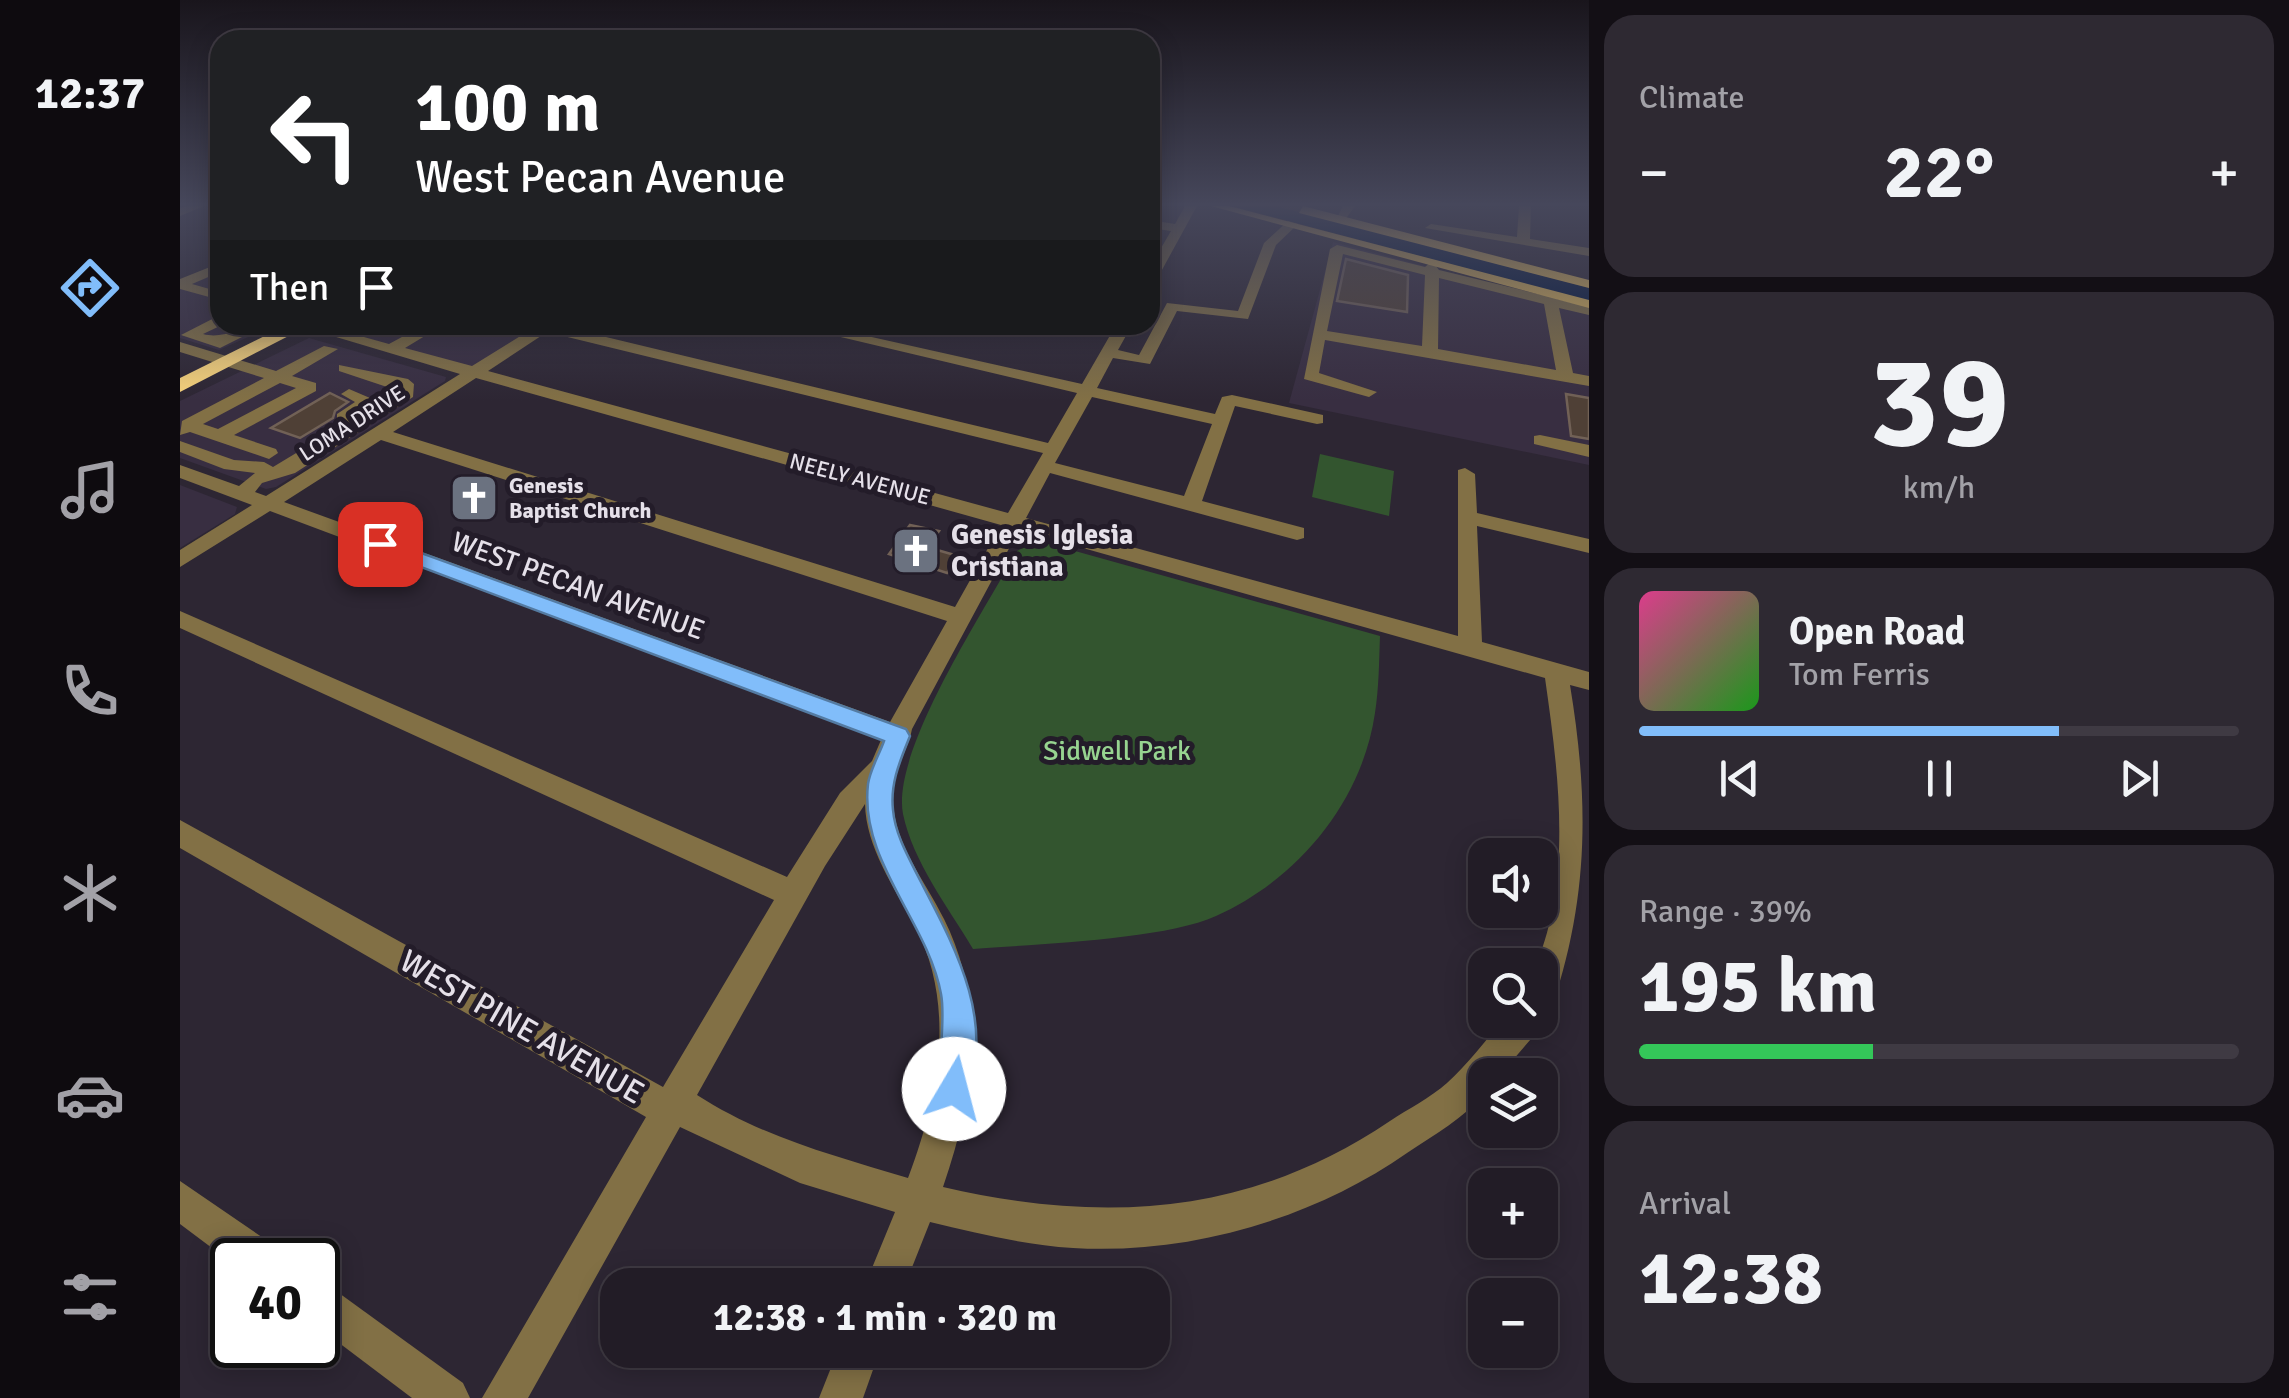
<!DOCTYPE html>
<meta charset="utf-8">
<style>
:root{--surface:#221c26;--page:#2e2932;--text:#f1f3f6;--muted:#a2a1a7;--line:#3f3a43;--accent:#81bdfa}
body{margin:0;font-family:Signika,sans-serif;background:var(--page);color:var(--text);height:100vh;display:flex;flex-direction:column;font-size:38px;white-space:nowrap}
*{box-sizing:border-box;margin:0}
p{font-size:32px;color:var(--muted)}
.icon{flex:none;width:55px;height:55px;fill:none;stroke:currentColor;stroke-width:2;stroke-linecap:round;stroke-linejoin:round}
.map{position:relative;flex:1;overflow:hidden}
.side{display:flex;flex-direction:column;gap:15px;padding:15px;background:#130f15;width:700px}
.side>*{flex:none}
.hud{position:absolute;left:30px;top:30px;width:950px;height:305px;border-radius:30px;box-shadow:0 5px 25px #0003,0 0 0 2px var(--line);background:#202124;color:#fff;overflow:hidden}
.controls{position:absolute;left:1288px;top:838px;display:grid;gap:20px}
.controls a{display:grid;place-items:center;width:90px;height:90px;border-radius:20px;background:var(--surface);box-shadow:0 5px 25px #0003,0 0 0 2px var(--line);font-size:50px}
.speed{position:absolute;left:30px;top:1238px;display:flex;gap:20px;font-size:50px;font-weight:700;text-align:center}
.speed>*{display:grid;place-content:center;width:130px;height:130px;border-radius:50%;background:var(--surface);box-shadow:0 5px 25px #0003,0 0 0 2px var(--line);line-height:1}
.speed .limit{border:5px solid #111;border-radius:15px;background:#fff;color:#111}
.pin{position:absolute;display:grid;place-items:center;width:85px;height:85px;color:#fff;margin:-42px;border-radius:20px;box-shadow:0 5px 15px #0006}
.me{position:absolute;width:110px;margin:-55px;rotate:8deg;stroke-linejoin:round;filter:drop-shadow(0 0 8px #0008)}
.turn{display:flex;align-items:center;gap:35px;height:210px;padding:0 40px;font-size:45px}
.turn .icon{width:130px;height:130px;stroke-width:2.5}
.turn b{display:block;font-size:70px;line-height:85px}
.then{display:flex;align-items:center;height:95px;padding:0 40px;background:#0003;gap:20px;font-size:38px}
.big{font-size:75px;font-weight:800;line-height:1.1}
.side .widget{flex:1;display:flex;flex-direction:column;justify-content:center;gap:15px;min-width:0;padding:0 35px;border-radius:30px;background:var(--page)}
.side .dial{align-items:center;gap:0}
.dial b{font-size:130px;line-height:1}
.song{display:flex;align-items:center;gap:30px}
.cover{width:120px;height:120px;border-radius:15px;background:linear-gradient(135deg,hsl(330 70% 55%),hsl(120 70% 35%))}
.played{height:10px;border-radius:5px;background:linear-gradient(90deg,var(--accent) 70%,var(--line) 70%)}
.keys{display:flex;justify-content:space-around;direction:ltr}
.heat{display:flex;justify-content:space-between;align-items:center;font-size:55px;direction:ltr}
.charge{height:15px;border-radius:8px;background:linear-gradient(90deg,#34c759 39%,var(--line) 0)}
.trip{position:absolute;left:420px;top:1268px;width:570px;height:100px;border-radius:30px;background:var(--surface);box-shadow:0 5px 25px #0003,0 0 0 2px var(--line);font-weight:800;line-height:100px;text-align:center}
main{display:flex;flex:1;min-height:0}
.menu{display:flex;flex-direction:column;width:180px;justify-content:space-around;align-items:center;background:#0e0b0f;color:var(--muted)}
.menu .icon{width:70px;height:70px}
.menu .current{color:var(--accent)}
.menu b{font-size:45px;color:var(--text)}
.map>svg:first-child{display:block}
.built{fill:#382e41}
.green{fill:#33552f}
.water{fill:#00163e}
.building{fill:#4f4036;stroke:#716156;stroke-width:2.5}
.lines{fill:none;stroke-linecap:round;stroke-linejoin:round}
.minor-tunnel{stroke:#49424e;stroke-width:14;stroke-dasharray:14 6;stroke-linecap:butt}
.minor{fill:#827045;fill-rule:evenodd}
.major{fill:#ddb657;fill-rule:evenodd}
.highway{fill:#f9d47c;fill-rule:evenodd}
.route{fill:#81bdfa;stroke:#547ba2;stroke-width:2.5}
.labels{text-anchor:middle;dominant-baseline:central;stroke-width:10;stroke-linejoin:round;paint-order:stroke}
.far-street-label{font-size:22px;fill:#e5e0e9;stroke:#231c29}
.far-poi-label{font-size:22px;font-weight:bold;fill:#e5e0e9;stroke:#231c29;text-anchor:start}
.poi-label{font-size:28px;font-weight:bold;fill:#e5e0e9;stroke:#231c29;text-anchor:start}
.street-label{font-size:28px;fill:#e5e0e9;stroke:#231c29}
.park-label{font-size:28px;fill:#97d490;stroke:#231c29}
.near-street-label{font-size:32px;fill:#e5e0e9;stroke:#231c29}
</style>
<main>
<nav class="menu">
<b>12:37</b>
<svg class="icon current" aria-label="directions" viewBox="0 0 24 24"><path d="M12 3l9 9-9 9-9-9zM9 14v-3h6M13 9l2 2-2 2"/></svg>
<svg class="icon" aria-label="music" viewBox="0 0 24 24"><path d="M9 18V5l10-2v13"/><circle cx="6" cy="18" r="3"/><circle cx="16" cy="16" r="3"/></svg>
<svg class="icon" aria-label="phone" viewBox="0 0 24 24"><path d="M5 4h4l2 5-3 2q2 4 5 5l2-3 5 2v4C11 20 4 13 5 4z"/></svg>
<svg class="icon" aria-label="climate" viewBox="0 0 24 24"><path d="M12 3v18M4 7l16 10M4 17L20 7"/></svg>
<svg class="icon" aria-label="car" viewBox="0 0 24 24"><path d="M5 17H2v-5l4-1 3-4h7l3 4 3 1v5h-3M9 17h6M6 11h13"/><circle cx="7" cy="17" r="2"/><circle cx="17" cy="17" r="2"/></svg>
<svg class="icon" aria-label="filters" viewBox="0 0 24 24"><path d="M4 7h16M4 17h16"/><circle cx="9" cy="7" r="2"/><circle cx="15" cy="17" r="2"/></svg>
</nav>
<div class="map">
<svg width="1409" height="1398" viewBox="0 0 1409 1398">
<rect width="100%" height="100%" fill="#2d2633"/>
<g class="built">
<polygon points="1153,242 1409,309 1409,465 1109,403"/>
<polygon points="40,266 40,325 95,325 39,350 0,338 0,283"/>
<polygon points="146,325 367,325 294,372"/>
<polygon points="129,338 266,377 265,381 96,487 86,489 0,458 0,401"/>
<polygon points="0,485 57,507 55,514 0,548"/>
</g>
<g class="green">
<polygon points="1140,454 1214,471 1209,516 1132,497"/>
<path d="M 852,543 L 870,544 L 1200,636 C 1199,662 1199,688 1195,713 C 1182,802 1118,879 1036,916 C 983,940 855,944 793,949 C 768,907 733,862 723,814 C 711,751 805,610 837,551 Z"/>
</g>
<polygon class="water" points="1052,206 1096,206 1409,288 1409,301"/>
<g class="building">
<polygon points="1166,259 1228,275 1227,312 1157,301"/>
<polygon points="150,393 168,402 155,411 153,418 120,438 91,428"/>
<polygon points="1386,394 1409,398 1409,439 1391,436"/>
<polygon points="730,525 759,531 747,547 778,556 767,573 709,554"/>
</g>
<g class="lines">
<polyline class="minor-tunnel" points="54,332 68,325"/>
<g class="minor">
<polygon points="8,206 24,206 0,216 0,208"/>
<polygon points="1005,206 1017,206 977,279 970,283 970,267 991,231 970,228 970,220 995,224"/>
<polygon points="1163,206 1175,206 1162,224 1156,220"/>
<polygon points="1339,206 1351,206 1350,239 1409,248 1409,256 1245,228 1251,224 1337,237"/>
<path d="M 1108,221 L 1118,224 L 1096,245 L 1068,319 L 997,311 L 970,364 L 933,358 L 917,388 L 1035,414 L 1042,397 L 1052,395 L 1143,415 L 1143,423 L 1137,424 L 1055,406 L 1022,501 L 1124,528 L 1124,538 L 1117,540 L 870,473 L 846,518 L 1278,636 L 1278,470 L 1285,468 L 1295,474 L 1297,513 L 1409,539 L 1409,553 L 1297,526 L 1302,642 L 1409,672 L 1409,690 L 1390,685 C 1409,800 1409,897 1372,1007 L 1360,1011 L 1360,965 L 1356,965 C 1393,876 1378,770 1365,678 L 839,530 L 732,729 C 728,750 714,769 713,793 C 711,841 744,878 764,919 C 808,1008 794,1097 763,1187 C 924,1224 1069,1216 1210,1121 C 1228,1109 1250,1098 1267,1083 C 1287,1065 1305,1041 1323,1020 L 1360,1020 L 1360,1016 L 1362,1020 L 1357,1032 L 1320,1075 L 1305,1075 L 1305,1093 C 1284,1118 1254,1135 1227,1153 C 1133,1219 1008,1255 893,1248 C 844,1245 797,1233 750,1222 L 725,1285 L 685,1285 L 715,1212 L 620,1183 L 500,1127 L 348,1398 L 302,1398 L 466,1117 L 0,848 L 0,820 L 483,1087 L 594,900 L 0,628 L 0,611 L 607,877 L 660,793 L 692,761 L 701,740 L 90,511 L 0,567 L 0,550 L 72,505 L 0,478 L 0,465 L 59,486 L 75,473 L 44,469 L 0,452 L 0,441 L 54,460 L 84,462 L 93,467 L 219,391 L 159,371 L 159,365 L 228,379 L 234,384 L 233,397 L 115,473 L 82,483 L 75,492 L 86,496 L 280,374 L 116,325 L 141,325 L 209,344 L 244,325 L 263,325 L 225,348 L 292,366 L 358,325 L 376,325 L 868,443 L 897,393 L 610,325 L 638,325 L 902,384 L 936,325 L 952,325 L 938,350 L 959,355 L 987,303 L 1058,311 L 1084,243 ZM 367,332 L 863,453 L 828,513 L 308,371 ZM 296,378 L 821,525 L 775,607 L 213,432 ZM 912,397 L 1032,424 L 1004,496 L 875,463 ZM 201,440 L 767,621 L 710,722 L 104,502 ZM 685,804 C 686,847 714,887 734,924 C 777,1005 759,1096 728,1178 C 655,1156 582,1137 517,1095 L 645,866 Z"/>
<path d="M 1157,245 L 1245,267 L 1252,261 L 1259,270 L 1362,295 L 1369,291 L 1377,299 L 1409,307 L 1409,315 L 1379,308 L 1393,373 L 1409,376 L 1409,386 L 1145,340 L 1139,373 L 1197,392 L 1189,397 L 1124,379 L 1150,249 ZM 1163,254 L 1245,275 L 1242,346 L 1147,331 ZM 1259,278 L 1364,304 L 1376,370 L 1258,349 Z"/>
<polygon points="40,263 40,272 12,284 40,292 40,300 0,289 0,279"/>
<path d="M 40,315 L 42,325 L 23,334 C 45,340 62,325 86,325 L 40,348 L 1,335 Z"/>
<path d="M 0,342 L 96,371 L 144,346 L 158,349 L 112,376 L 136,383 L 136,391 L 54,435 L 96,449 L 98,453 L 89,459 L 10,432 L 0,435 L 2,421 L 84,378 L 0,352 ZM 100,383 L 116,388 L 38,429 L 23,424 Z"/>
<polygon points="169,389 197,401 169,422 157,422 157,414 175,402 161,394"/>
<polygon points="1360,435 1409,445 1409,457 1354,444 1354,436"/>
<polygon points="0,1181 95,1246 101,1260 52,1260 52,1263 0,1224"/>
<polygon points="138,1282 152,1288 283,1383 290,1398 232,1398 138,1327"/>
<polygon points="658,1350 700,1350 683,1398 639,1398"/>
</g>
<g class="major">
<polygon points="1031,206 1049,206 1409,300 1409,308"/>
<polygon points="1123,206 1409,280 1409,288 1119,213"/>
</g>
<polygon class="highway" points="107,325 130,325 0,392 0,378"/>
</g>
<linearGradient id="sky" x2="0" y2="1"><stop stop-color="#19151c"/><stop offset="0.51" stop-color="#46475b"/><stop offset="1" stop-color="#46475b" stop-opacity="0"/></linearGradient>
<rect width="1409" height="401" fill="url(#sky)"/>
<path class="route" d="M 200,538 L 726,729 L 730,736 C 720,761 710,783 713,810 C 715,835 730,860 741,882 C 776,949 817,1024 785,1100 L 774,1105 L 762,1100 C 754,1080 767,1025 761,994 C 748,922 679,861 688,784 C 690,770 699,755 704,741 L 193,549 L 193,540 Z"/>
<defs>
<g id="church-square" transform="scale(2.5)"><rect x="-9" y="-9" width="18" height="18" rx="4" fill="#6b7280" stroke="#231c29"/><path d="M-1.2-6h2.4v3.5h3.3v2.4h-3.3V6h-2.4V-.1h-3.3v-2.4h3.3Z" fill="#fff"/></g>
</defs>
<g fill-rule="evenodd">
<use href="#church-square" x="294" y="498"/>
<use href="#church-square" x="736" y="551"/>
</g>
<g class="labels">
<g class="far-street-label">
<text transform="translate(172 423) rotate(-33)">LOMA DRIVE</text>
<text transform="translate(680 479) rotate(15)">NEELY AVENUE</text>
</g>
<g class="far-poi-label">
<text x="329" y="485">Genesis<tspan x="329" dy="25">Baptist Church</tspan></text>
</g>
<g class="poi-label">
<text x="771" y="535">Genesis Iglesia<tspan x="771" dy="32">Cristiana</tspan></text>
</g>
<g class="street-label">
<text transform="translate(398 586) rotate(20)">WEST PECAN AVENUE</text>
</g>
<g class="park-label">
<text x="937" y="751">Sidwell Park</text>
</g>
<g class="near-street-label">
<text transform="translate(342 1027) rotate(30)">WEST PINE AVENUE</text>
</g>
</g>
</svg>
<div class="controls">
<a><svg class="icon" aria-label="sound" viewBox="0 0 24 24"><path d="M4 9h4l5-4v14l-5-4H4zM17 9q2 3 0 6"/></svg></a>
<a><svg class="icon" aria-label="search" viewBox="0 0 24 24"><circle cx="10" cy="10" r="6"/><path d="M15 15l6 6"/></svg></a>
<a><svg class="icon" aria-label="layers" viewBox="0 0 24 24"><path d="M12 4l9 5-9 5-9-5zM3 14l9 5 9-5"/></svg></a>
<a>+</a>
<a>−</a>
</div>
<div class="speed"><div class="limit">40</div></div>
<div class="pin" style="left:200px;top:544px;background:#d93025"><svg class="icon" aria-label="arrive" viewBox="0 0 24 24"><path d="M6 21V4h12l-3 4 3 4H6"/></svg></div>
<svg class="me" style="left:774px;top:1089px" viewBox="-20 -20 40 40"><circle r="19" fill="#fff"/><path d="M0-13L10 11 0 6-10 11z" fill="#81bdfa"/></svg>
<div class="trip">12:38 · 1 min · 320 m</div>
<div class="hud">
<div class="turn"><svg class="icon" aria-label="left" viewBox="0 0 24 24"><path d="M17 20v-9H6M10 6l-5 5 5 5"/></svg><div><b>100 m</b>West Pecan Avenue</div></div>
<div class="then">Then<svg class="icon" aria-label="arrive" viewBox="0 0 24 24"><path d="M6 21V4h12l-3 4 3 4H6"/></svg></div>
</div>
</div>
<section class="side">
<div class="widget"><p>Climate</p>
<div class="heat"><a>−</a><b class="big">22°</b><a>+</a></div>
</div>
<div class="widget dial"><b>39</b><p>km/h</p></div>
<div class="widget">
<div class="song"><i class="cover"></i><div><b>Open Road</b><p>Tom Ferris</p></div></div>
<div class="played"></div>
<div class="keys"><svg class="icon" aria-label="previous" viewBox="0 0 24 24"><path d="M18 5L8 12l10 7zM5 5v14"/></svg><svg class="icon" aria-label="pause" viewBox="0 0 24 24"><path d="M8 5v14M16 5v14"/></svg><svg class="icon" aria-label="next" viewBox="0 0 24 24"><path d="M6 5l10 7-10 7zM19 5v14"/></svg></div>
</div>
<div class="widget"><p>Range · 39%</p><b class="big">195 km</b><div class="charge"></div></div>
<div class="widget"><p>Arrival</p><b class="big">12:38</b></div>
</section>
</main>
